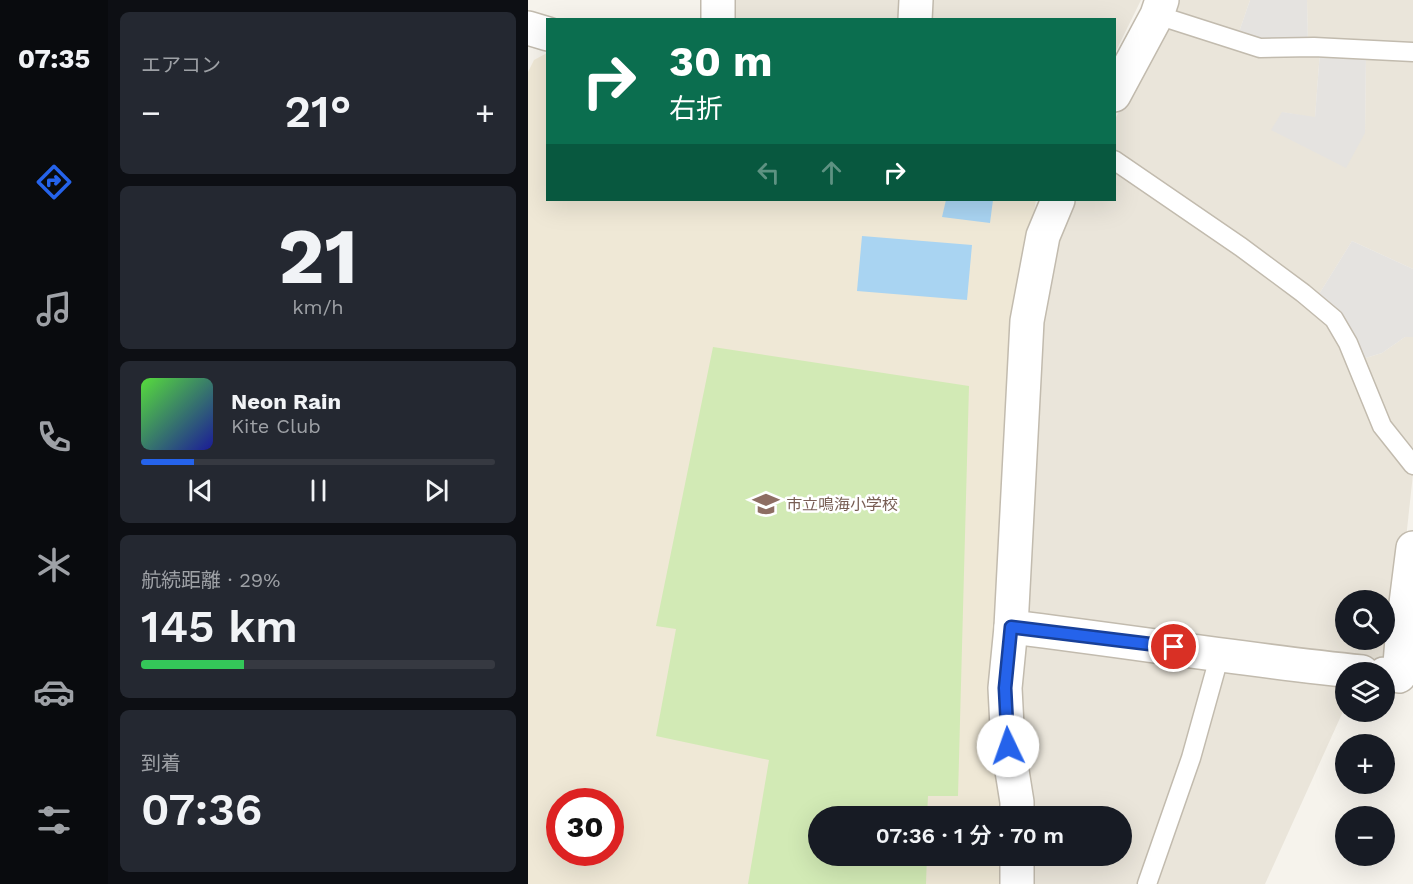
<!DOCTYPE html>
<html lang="ja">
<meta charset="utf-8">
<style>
:root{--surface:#171b24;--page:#242831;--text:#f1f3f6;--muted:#9ea1a6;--line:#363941;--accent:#2563eb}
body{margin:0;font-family:"Work Sans","Noto Sans JP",sans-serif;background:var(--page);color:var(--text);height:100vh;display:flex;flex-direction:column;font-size:22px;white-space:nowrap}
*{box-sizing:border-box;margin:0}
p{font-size:20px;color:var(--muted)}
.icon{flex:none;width:33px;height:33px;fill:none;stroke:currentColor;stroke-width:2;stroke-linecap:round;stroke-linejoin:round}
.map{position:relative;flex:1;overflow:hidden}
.side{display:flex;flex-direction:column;gap:12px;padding:12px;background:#0d0f14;width:420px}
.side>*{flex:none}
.top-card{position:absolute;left:18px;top:18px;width:570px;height:183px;border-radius:0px;box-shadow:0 6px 24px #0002;background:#0b6e4f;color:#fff;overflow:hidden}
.fabs{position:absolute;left:807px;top:590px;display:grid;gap:12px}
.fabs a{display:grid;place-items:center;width:60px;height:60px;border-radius:50%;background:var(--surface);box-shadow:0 6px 24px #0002;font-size:30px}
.speed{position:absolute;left:18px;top:788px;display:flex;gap:12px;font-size:30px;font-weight:700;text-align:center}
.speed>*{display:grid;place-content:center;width:78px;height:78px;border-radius:50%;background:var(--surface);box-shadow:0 6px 24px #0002;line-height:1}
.speed .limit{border:9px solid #d22;background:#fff;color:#111}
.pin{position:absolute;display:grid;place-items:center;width:51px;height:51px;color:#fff;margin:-26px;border:3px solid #fff;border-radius:50%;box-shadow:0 2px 6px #0007}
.me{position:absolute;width:66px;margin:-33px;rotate:357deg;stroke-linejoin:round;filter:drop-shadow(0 0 4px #0008)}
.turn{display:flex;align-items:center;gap:21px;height:126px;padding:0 24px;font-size:27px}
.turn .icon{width:78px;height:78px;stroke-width:2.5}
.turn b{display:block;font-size:42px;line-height:51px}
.lanes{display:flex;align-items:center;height:57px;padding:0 24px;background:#0003;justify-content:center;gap:30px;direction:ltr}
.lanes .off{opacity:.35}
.big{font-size:45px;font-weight:600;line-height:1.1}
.side .card{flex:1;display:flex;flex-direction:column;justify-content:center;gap:9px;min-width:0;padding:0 21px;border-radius:9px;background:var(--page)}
.side .dial{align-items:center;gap:0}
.dial b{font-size:78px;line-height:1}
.song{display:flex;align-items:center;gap:18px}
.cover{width:72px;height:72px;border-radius:9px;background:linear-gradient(135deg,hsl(110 70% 55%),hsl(240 70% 35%))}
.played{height:6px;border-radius:3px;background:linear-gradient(90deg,var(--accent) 15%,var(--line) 15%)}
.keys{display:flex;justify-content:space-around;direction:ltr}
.heat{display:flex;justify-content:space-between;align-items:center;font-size:33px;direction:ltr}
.charge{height:9px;border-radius:4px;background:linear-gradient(90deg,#34c759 29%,var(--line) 0)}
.trip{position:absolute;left:280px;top:806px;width:324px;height:60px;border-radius:30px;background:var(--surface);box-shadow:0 6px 24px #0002;font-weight:600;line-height:60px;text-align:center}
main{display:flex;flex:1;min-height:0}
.menu{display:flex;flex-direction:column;width:108px;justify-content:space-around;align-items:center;background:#090b0e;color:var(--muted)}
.menu .icon{width:42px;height:42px}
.menu .selected{color:var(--accent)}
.menu b{font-size:27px;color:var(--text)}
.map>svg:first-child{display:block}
.residential{fill:#eae5da;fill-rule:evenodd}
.education{fill:#efe8d6;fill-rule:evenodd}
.green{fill:#d2eab5}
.parking{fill:#e5e3e0}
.water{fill:#a9d4f2}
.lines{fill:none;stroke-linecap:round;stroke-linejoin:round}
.service-casing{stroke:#c2bbae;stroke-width:21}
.minor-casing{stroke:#c2bbae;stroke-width:36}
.service{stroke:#fff;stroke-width:18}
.minor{stroke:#fff;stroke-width:33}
.route-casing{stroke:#184099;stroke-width:15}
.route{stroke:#2563eb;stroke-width:10}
.labels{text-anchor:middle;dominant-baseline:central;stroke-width:5;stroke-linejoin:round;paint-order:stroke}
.education-label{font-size:16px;fill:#785e54;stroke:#fff;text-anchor:start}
</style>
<main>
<nav class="menu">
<b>07:35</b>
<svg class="icon selected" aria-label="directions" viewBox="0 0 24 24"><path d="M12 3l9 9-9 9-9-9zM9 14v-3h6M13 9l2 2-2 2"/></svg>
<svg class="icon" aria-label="music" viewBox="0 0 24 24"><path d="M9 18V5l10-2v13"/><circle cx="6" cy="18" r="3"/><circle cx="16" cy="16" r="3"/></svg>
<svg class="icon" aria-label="phone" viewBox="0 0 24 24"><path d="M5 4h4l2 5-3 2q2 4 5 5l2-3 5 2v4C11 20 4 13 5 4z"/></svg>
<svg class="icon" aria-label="climate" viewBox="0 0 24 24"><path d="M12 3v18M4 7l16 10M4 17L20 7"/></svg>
<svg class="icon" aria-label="car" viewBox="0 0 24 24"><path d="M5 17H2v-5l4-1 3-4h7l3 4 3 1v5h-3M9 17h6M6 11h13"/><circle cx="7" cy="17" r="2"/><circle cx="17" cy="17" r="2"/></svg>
<svg class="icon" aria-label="filters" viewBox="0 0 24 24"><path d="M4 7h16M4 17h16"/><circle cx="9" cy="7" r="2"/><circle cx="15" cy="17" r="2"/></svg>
</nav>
<section class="side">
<div class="card"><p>エアコン</p>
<div class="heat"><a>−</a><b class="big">21°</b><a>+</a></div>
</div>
<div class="card dial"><b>21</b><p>km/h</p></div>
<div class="card">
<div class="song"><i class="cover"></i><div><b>Neon Rain</b><p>Kite Club</p></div></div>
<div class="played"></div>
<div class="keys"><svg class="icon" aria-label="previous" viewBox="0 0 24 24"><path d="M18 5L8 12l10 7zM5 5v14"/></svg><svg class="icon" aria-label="pause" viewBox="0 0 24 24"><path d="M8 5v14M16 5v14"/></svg><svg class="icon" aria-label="next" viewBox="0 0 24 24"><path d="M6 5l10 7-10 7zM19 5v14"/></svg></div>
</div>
<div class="card"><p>航続距離 · 29%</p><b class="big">145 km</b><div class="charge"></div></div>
<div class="card"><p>到着</p><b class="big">07:36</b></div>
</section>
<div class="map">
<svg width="885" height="884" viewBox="0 0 885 884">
<rect width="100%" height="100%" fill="#f6f3ec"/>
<g class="residential">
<polygon points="200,0 378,0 377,19 199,20"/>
<polygon points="403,0 613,0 587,53 586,20 402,20"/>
<polygon points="646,0 722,0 710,35 643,13"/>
<polygon points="779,0 885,0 885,47 780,43"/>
<polygon points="637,25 792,51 787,118 754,112 837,133 838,56 885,57 885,269 824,241 788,299 587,153 586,121"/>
<path d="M 587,166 L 802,321 L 852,432 L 885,474 L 865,659 L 857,665 L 495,620 L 511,320 L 527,241 L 544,200 L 586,200 ZM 818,600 L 856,600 L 856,639 L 818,639 Z"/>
<polygon points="877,337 885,337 885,447 879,451 859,423 831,360 854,353"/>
<polygon points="492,637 685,658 616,884 502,884 502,855 594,855 594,816 502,816 490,741"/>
<polygon points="695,661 817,680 817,707 737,884 624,884"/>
</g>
<path class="education" d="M 19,53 L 20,200 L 508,200 L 487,322 L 478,816 L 291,816 L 291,855 L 477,855 L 475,884 L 0,884 L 0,72 L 6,60 ZM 32,801 L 82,801 L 82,852 L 32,852 Z"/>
<polygon class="green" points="185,347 441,386 430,796 400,796 399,816 291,816 291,855 399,855 398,884 220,884 241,760 128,736 148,629 128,626"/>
<g class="parking">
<polygon points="722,0 779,0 780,43 730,41 710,35"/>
<polygon points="792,51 838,56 837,133 818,168 743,130 754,112 787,117"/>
<polygon points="824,241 885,269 885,337 877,337 854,353 831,360 788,299"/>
</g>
<g class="water">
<polygon points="418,200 465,200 462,223 414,217"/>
<polygon points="334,236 444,245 439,300 329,291"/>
</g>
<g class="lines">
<g class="service-casing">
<g id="service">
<polyline points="629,15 732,48 786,47 885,52"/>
<polyline points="586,160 713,247 775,293 806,319 820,343 854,426 885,465"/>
<polyline points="619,884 663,758 692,654"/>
</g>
</g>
<g class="minor-casing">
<g id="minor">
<polyline points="190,20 190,0"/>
<polyline points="387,20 388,0"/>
<polyline points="0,28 20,34"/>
<polyline points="586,95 629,15 634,0"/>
<path d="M 483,627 C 600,641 716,660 834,672"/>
<polyline points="856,674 871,676 875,627 885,548"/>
<polyline points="489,816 489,802 480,746 477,688 483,627 499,321 515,236 530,200"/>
<polyline points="489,855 489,884"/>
</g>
</g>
<use href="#service" class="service"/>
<use href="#minor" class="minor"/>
</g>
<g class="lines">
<g class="route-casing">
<polyline id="route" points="480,746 477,688 483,627 646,647"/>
</g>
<use href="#route" class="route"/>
</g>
<defs>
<g id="school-bare" transform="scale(2.07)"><path d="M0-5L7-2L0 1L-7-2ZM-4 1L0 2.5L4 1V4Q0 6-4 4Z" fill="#8d6e63" stroke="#fff" stroke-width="2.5" paint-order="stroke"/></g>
</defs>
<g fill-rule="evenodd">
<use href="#school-bare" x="238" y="504"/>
</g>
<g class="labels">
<g class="education-label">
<text x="258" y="504">市立鳴海小学校</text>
</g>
</g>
</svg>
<div class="fabs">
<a><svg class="icon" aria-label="search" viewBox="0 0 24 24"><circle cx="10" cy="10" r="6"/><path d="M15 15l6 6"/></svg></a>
<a><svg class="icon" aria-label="layers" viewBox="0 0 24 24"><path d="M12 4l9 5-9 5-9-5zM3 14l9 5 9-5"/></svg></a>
<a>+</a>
<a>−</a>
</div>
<div class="speed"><div class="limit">30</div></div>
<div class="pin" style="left:646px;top:647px;background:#d93025"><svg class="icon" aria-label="arrive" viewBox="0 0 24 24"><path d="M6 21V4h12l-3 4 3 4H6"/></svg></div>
<svg class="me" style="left:480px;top:746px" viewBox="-20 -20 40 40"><circle r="19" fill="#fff"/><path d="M0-13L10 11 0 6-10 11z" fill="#2563eb"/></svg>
<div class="trip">07:36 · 1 分 · 70 m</div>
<div class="top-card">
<div class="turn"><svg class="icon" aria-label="right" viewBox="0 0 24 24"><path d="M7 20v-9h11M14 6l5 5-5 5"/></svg><div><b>30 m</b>右折</div></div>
<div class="lanes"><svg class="icon off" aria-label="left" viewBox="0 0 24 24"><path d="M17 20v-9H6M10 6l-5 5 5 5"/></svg><svg class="icon off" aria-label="ahead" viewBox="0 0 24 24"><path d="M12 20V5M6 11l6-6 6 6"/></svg><svg class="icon" aria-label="right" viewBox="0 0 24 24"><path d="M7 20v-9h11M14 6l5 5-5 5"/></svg></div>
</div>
</div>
</main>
